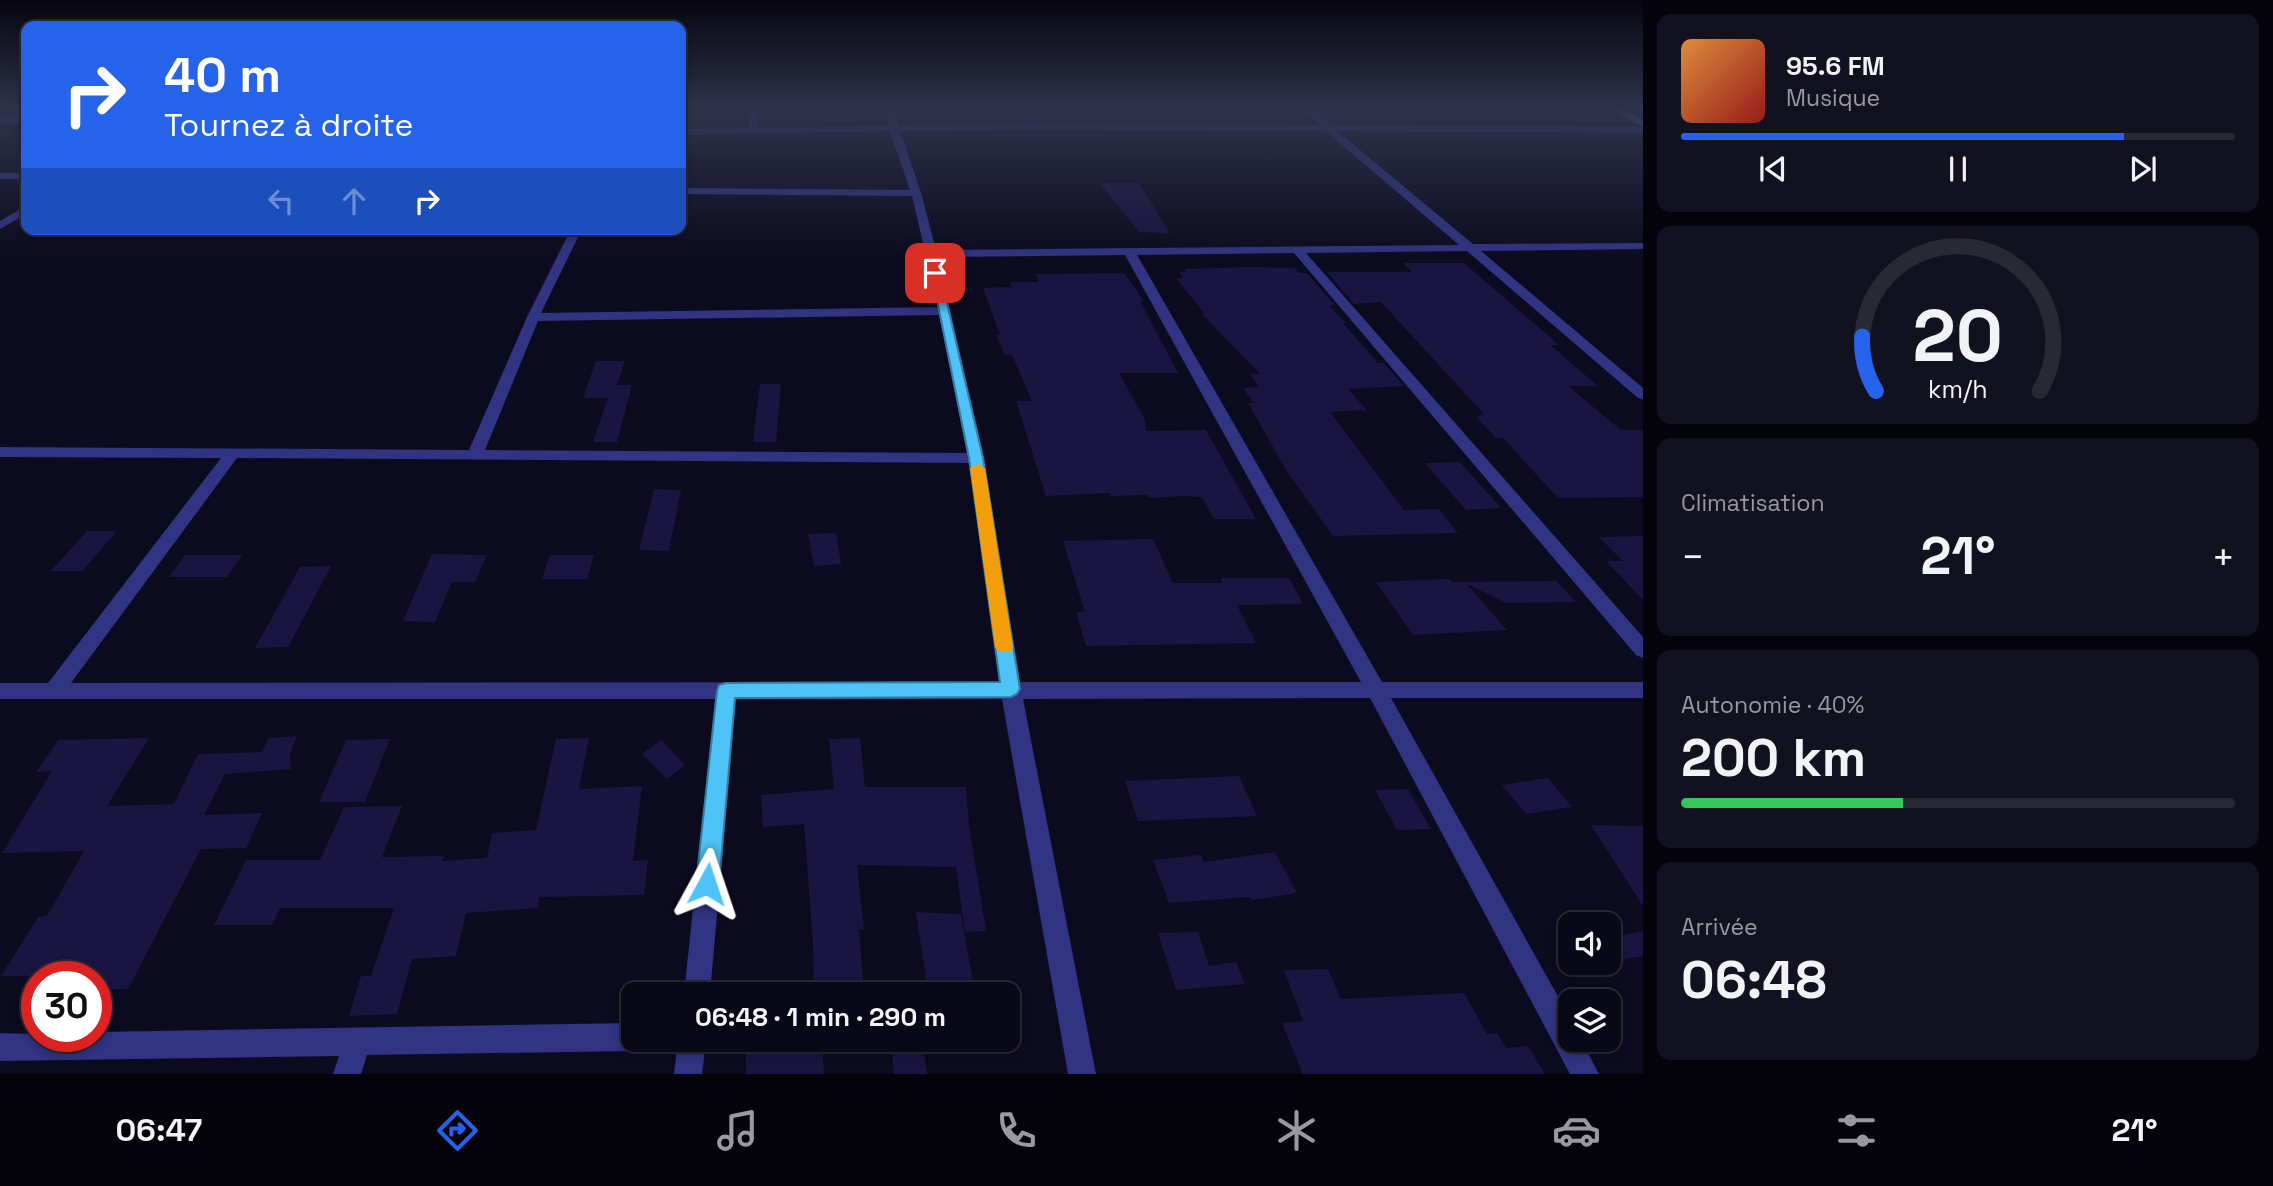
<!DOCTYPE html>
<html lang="fr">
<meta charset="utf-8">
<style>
:root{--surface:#090816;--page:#12111f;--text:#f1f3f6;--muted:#999aa1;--line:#292935;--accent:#2563eb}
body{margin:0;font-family:"Space Grotesk",sans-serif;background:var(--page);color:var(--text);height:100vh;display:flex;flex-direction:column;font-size:26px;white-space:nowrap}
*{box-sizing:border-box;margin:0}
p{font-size:23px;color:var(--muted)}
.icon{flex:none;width:38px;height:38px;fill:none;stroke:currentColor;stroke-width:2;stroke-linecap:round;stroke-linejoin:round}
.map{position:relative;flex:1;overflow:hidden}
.sheet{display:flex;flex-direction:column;gap:14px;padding:14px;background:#05040c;width:630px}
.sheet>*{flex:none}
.banner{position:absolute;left:21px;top:21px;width:665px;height:214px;border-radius:14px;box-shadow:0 4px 10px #0003,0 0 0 2px var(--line);background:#2563eb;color:#fff;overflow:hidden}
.fabs{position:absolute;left:1558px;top:912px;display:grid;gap:14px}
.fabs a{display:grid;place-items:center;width:63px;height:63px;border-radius:14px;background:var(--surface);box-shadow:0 4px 10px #0003,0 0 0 2px var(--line);font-size:35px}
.speed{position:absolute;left:21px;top:961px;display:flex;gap:14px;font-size:35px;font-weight:700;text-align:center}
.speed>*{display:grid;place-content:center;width:91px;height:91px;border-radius:50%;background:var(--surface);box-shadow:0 4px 10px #0003,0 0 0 2px var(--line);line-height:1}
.speed .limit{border:10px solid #d22;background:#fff;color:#111}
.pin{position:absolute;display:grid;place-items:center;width:60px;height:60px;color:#fff;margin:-30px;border-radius:14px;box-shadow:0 4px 10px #0006}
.me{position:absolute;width:77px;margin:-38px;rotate:5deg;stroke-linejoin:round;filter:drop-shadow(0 0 5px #0008)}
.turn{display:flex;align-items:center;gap:24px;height:147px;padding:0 28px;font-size:32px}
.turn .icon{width:91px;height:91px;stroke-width:2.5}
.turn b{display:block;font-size:49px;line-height:60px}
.lanes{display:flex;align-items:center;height:66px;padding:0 28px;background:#0003;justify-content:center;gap:35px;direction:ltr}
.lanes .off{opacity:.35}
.big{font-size:52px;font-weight:700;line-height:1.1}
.sheet .widget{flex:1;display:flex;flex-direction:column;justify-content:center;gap:10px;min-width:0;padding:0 24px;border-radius:14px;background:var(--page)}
.sheet .dial{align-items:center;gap:0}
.dial svg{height:182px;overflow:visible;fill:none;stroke:var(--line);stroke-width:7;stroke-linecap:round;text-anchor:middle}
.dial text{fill:var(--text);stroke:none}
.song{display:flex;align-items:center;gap:21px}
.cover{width:84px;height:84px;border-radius:10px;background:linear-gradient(135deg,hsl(30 70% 55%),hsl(0 70% 35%))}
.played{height:7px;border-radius:4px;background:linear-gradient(90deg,var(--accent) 80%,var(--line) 80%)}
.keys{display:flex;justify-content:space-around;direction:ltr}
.heat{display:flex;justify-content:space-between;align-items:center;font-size:38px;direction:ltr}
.charge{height:10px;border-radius:5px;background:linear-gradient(90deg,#34c759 40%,var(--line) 0)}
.trip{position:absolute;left:621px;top:982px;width:399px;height:70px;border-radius:14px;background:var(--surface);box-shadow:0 4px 10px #0003,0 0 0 2px var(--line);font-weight:700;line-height:70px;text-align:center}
.menu{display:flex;height:112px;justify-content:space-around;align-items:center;background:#040309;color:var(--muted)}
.menu .icon{width:49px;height:49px}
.menu .current{color:var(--accent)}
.menu b{font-size:32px;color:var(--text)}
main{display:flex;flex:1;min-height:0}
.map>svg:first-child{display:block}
.building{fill:#1a1441}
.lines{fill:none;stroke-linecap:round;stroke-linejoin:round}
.street{fill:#303482;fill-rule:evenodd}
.secondary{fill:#5e67ff;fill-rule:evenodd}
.route{fill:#4fc3f7;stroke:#337fa1;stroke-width:2}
.slow{fill:#f59e0b}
</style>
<main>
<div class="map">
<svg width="1643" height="1074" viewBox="0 0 1643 1074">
<rect width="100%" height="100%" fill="#0c0a1e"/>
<g class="building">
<polygon points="1100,183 1139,183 1170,233 1139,232"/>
<polygon points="1403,263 1464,263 1559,345 1550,345 1598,386 1568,386 1621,430 1643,430 1643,497 1558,498 1503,438 1496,438 1477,418 1483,413 1381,302 1354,304 1327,272 1412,272"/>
<polygon points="1253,267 1295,268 1299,273 1307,273 1335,305 1329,306 1346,323 1343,323 1378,363 1384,363 1404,386 1348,389 1367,410 1330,412 1404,510 1439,509 1458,533 1333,536 1286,470 1248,403 1254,403 1243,388 1259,387 1250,374 1260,374 1201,313 1204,313 1176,278 1183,278 1179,272 1186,272 1184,269"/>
<polygon points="1124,273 1144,301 1140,301 1178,373 1119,373 1145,420 1146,431 1206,430 1256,519 1214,519 1202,497 1181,496 1149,498 1147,495 1111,496 1110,493 1046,496 1016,401 1032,401 1012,355 1005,355 996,335 1000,335 983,288 1012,287 1010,282 1039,282 1035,274"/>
<polygon points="596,361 625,361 617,385 632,385 617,442 593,442 608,398 583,398"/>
<polygon points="760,384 781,384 776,442 753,442"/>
<polygon points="1460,462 1468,471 1501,508 1466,510 1425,463"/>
<polygon points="654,489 681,490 669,551 639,550"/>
<polygon points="87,531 117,531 82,571 51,571"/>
<polygon points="836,533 841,564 814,566 808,534"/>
<polygon points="1643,536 1643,600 1606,561 1623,561 1599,537"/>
<polygon points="1153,539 1173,583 1222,583 1221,578 1289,578 1303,604 1237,605 1256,643 1086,646 1076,612 1085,612 1063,541"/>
<polygon points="432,554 487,555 475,582 452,582 435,622 403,621"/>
<polygon points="185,555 242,555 227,577 169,577"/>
<polygon points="550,555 594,555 587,579 542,579"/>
<polygon points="331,566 288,647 255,648 300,567"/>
<polygon points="1449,579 1453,582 1556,581 1576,602 1506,603 1467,584 1507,630 1413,635 1376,582"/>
<polygon points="297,736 290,754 291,769 225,774 204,815 262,813 246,848 201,849 128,989 96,990 96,976 1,976 38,917 47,916 84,851 2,853 52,771 36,772 58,740 149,738 107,806 174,804 198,754 262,752 269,738"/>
<polygon points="589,738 579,789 642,786 633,861 648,860 644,895 539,897 538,908 466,913 456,956 412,959 397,1014 349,1016 361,976 371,976 394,908 280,908 272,925 214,925 246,860 320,860 344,807 402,806 382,857 444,856 442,861 487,858 492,833 536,830 556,739"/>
<polygon points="860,738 865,787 966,787 969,826 986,931 965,932 956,867 857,865 864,930 859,929 864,994 814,994 813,944 804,824 763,827 761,795 834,789 829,739"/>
<polygon points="390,739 365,802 319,802 346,740"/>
<polygon points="661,740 685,765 667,779 642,754"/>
<polygon points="1239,776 1257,816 1138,821 1125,781"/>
<polygon points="1548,778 1572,807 1526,814 1502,785"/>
<polygon points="1408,789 1431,829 1397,830 1375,790"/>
<polygon points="1591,825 1643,826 1643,906"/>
<polygon points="1275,852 1297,893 1252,900 1250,897 1169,903 1153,860 1201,855 1204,862"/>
<polygon points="916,912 961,914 973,982 927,985"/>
<polygon points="1643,931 1643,956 1615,961 1608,952 1608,938"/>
<polygon points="1198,932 1209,966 1236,962 1245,984 1176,990 1158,933"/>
<polygon points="1328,969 1341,999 1464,993 1487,1034 1497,1033 1506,1048 1528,1046 1545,1074 1303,1074 1282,1023 1303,1021 1284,970"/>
<polygon points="746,1040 822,1040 824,1074 746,1074"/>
<polygon points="891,1040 922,1040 927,1074 894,1074"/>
</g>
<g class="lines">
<g class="street">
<path d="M 749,108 L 757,108 L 758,128 L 889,126 L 888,108 L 896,108 L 898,125 L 1026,123 L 1320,125 L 1301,108 L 1311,108 L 1331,125 L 1643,127 L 1643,133 L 1337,131 L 1473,244 L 1643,243 L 1643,249 L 1481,251 L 1643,388 L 1643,399 L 1638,398 L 1467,251 L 1306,253 L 1643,637 L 1643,658 L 1636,655 L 1294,253 L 1137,255 L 1382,682 L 1643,682 L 1643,698 L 1391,698 L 1570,1018 L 1570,1040 L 1581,1040 L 1599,1074 L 1570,1074 L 1370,698 L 1023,699 L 1096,1074 L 1068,1074 L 1002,699 L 736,699 L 710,994 L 684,994 L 715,699 L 0,699 L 0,683 L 48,683 L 221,458 L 0,457 L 0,447 L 469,450 L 527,317 L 571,229 L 582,229 L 541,313 L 938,307 L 912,196 L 681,194 L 681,188 L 910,190 L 890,131 L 681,135 L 681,129 L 749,128 ZM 1026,129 L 1326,131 L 1459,245 L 936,250 L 921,193 L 900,131 ZM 1125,255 L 1361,682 L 1020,682 L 984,458 L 938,257 ZM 939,315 L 967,453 L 485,450 L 538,321 ZM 237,458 L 969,463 L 1000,682 L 71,683 Z"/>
<rect x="0" y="117" width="26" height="6"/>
<rect x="0" y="173" width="26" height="6"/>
<polygon points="26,206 26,214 0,229 0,221"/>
<polygon points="634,1023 634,1040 647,1040 644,1047 634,1051 367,1055 361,1074 333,1074 339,1056 0,1061 0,1033 96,1036 96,1032"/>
<polygon points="678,1040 706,1040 702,1074 674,1074"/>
</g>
<polygon class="secondary" points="1609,108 1620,108 1643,120 1643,127"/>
</g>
<linearGradient id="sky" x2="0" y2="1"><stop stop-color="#070610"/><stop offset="0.42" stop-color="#2e334c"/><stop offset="1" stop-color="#2e334c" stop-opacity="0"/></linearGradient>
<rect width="1643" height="259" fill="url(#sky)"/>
<polygon class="route" points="931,270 940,273 983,458 1020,689 1017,694 1011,697 735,698 719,884 715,891 707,895 699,891 696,884 717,691 719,685 726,683 1000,682 969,458"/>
<polygon class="slow" points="978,464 985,468 1013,647 1011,652 998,652 995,647 970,468"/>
</svg>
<div class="fabs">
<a><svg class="icon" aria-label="sound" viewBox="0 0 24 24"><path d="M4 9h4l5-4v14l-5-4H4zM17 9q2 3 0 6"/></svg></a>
<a><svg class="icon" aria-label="layers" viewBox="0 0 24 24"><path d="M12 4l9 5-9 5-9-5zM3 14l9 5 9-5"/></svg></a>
</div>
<div class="speed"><div class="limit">30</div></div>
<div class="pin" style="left:935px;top:273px;background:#d93025"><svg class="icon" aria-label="arrive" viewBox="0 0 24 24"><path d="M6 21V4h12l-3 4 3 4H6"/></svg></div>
<svg class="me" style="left:707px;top:884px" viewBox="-20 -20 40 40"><path d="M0-17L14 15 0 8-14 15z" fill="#4fc3f7" stroke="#fff" stroke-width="4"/></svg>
<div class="trip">06:48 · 1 min · 290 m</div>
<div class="banner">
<div class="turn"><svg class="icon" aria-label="right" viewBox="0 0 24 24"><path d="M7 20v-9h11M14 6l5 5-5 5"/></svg><div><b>40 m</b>Tournez à droite</div></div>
<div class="lanes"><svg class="icon off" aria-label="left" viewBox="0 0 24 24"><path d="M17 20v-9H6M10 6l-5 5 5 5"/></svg><svg class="icon off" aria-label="ahead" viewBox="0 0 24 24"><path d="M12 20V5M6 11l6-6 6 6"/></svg><svg class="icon" aria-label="right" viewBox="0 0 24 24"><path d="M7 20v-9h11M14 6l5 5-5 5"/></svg></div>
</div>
</div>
<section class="sheet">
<div class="widget">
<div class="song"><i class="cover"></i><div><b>95.6 FM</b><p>Musique</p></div></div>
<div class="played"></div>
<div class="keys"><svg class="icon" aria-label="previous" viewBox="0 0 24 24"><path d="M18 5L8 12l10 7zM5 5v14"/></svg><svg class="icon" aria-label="pause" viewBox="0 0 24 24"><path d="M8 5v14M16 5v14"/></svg><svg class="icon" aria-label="next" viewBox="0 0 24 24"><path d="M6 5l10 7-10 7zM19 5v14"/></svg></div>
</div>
<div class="widget dial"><svg viewBox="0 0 100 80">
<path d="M14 69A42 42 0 1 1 86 69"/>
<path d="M14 69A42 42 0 0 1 8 45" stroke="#2563eb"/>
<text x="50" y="56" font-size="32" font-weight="700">20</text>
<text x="50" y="72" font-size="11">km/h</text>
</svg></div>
<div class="widget"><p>Climatisation</p>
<div class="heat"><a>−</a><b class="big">21°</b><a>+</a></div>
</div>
<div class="widget"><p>Autonomie · 40%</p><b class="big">200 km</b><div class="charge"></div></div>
<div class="widget"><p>Arrivée</p><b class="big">06:48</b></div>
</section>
</main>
<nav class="menu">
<b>06:47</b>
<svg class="icon current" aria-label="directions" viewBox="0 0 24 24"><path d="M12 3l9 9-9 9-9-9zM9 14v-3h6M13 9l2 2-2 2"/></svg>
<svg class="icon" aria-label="music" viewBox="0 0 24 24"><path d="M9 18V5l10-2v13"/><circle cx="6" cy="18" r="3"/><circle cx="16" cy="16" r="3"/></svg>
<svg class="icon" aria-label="phone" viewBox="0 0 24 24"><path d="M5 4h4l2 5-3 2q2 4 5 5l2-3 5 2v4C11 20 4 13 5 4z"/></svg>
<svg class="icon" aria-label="climate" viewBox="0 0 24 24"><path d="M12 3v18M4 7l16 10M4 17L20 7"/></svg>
<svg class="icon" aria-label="car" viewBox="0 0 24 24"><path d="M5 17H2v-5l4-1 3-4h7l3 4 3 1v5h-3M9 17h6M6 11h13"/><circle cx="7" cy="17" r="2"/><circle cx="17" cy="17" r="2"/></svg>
<svg class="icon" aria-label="filters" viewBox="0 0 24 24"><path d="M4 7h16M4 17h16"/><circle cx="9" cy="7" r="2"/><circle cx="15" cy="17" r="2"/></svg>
<b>21°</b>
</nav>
